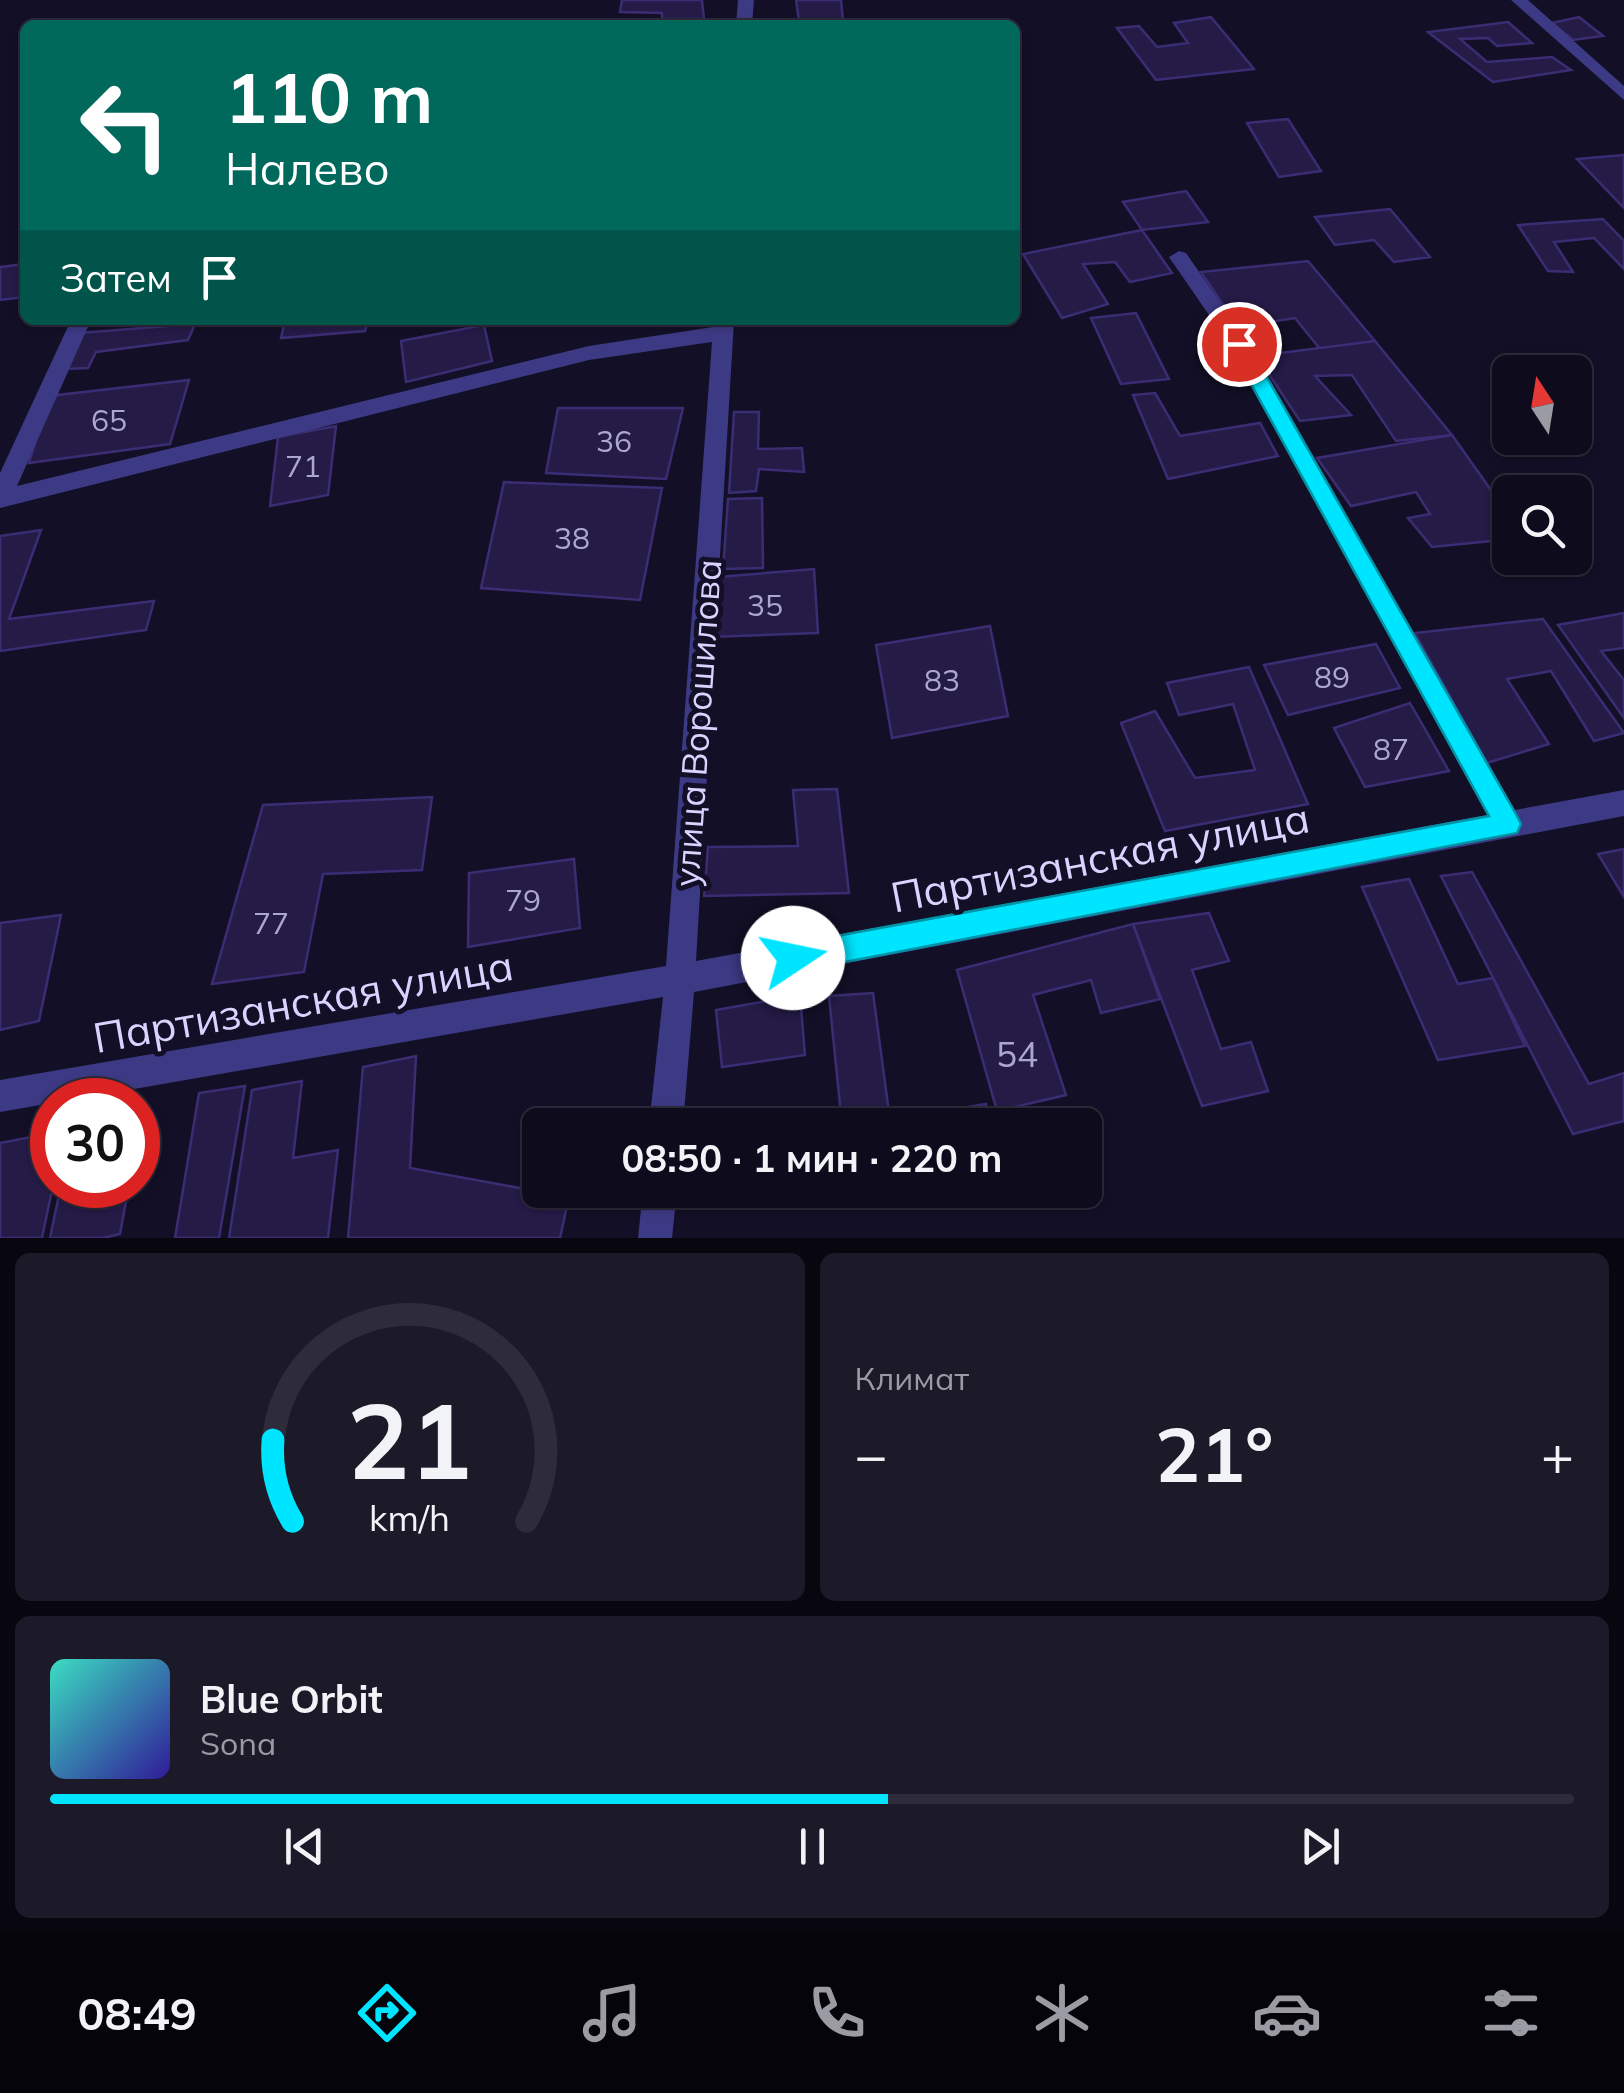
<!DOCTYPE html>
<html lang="ru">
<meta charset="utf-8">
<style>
:root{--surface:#0e0b1c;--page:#1c1929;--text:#f1f3f6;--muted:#9b9ba3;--line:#2e2b3b;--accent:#00e5ff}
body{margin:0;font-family:Mulish,sans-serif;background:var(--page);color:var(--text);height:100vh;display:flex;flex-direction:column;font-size:38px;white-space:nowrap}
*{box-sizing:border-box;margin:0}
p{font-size:32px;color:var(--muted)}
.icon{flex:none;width:55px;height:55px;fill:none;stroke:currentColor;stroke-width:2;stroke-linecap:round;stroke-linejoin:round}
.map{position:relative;height:1238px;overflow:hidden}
.details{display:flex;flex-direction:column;gap:15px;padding:15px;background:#08060f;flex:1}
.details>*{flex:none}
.top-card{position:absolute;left:20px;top:20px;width:1000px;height:305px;border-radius:15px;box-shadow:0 2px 8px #0004,0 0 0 2px var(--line);background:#00695c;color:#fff;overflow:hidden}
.needle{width:65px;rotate:348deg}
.tools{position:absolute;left:1492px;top:355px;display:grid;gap:20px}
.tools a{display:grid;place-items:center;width:100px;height:100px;border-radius:15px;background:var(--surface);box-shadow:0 2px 8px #0004,0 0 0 2px var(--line);font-size:50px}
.speed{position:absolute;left:30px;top:1078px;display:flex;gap:20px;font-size:50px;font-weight:700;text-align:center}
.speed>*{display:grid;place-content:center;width:130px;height:130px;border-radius:50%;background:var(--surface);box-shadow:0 2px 8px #0004,0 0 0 2px var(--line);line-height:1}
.speed .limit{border:15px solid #d22;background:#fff;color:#111}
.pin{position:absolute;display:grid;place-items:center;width:85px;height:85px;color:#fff;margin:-42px;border:5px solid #fff;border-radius:50%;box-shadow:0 2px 10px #0007}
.me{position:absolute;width:110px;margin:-55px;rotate:79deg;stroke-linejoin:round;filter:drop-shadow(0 0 8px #0008)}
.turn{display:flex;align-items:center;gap:35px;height:210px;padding:0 40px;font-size:45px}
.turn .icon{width:130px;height:130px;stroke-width:2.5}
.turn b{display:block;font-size:70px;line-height:85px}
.then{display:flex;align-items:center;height:95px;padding:0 40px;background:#0003;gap:20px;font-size:38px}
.big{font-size:75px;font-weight:700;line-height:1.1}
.details .widget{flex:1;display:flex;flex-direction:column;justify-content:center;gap:15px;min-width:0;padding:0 35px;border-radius:15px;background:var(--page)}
.details .dial{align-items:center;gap:0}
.dial svg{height:260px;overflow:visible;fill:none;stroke:var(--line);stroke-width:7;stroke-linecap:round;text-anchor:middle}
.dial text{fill:var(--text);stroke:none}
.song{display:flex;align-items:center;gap:30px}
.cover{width:120px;height:120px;border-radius:15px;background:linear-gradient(135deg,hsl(170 70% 55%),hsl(250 70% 35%))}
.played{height:10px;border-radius:5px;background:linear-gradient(90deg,var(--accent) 55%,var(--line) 55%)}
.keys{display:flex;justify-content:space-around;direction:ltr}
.heat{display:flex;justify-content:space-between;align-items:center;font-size:55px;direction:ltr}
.details .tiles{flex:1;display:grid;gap:15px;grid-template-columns:1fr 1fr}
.widget:last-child{grid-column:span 2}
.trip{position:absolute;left:522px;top:1108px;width:580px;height:100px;border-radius:15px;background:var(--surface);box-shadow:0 2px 8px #0004,0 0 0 2px var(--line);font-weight:700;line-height:100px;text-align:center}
.tabs{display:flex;height:160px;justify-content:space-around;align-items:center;background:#06040b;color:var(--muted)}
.tabs .icon{width:70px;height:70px}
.tabs .active{color:var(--accent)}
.tabs b{font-size:45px;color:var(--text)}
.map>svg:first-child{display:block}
.building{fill:#241b47;stroke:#3b2d73;stroke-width:2.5}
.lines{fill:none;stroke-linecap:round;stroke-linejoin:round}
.minor{fill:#3d3a85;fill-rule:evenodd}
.route{fill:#00e5ff;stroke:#0095a6;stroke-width:2.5}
.labels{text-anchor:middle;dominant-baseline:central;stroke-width:10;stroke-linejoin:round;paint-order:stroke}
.number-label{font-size:30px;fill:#aca6d1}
.street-label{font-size:35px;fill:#d9d4ff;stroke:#130f26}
.near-number-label{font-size:35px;fill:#aca6d1}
.near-street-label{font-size:42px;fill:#d9d4ff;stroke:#130f26}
</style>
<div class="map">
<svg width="1624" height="1238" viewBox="0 0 1624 1238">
<rect width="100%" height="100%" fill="#130f26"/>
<g class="building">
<polygon points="622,0 702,0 704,19 662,19 662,13 620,12"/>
<polygon points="796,0 841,0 843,21 799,21"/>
<polygon points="1211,17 1254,69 1156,80 1117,28 1139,26 1157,47 1188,43 1174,23"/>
<polygon points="1579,17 1603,36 1573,40 1552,23"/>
<polygon points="704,21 704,25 617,25 617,22"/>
<polygon points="1508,22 1532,43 1497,46 1488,38 1460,39 1487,62 1552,57 1571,70 1493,82 1428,32"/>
<polygon points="1288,119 1321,171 1279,177 1247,123"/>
<polygon points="1624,155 1624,208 1577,159"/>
<polygon points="1186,191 1208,222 1142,230 1123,202"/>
<polygon points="1390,209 1430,257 1394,262 1374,240 1335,245 1315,217"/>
<polygon points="1603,219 1624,241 1624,269 1594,238 1554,242 1573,272 1548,271 1518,225"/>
<polygon points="1142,230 1172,273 1130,282 1115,262 1083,264 1108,304 1062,318 1023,254"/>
<polygon points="1308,261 1375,341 1320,349 1295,318 1238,327 1201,272"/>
<polygon points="25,264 25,297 0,300 0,267"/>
<polygon points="1136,313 1169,379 1121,384 1091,318"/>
<polygon points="285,320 368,320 365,331 281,338"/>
<polygon points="195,324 188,340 96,352 88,368 65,369 79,333"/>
<polygon points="484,325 492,361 406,382 401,341"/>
<polygon points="1375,341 1452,435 1396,441 1352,375 1315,376 1351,415 1300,421 1257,356"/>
<polygon points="189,380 170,444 29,463 49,396"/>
<polygon points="1155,393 1180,436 1260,423 1278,456 1168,479 1133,395"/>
<polygon points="558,408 683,408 666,479 546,473"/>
<polygon points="734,412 759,412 758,449 802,448 804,472 759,469 756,491 729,493"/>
<polygon points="336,426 328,495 270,506 278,437"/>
<polygon points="1452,435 1510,517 1510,539 1432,547 1408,518 1430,514 1416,492 1351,506 1317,458"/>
<polygon points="504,482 662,488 640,600 481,588"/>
<polygon points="762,498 763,568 723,569 728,499"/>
<polygon points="41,530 9,619 154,601 146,630 0,651 0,536"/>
<polygon points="814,569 818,633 712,637 718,577"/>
<polygon points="1624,613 1624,648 1601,651 1624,680 1624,718 1558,625"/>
<polygon points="1543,619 1624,733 1594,741 1551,671 1507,679 1549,744 1487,763 1415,633"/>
<polygon points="990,626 1008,716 892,738 876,645"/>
<polygon points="1376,644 1400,688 1288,715 1264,665"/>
<polygon points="1249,667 1308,804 1165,831 1121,723 1155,711 1195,778 1255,770 1233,704 1179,715 1167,683"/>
<polygon points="1410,703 1449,771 1365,787 1334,728"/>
<polygon points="837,789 849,893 704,896 708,847 798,846 793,790"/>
<polygon points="432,797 422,870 323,874 304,972 212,984 263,805"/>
<polygon points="1624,849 1624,897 1598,854"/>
<polygon points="574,859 580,928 468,947 469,873"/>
<polygon points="1472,872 1589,1084 1624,1073 1624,1121 1573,1134 1441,876"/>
<polygon points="1409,879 1458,984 1493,978 1525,1046 1438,1060 1362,887"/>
<polygon points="1209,913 1229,961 1192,970 1221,1049 1251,1042 1268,1091 1202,1106 1133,924"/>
<polygon points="61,915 39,1021 0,1030 0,923"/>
<polygon points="1133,924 1160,999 1101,1013 1091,980 1033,995 1066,1095 997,1111 957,970"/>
<polygon points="873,993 890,1120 986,1104 989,1125 842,1125 829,996"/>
<polygon points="800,995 805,1055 722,1067 716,1010"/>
<polygon points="416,1056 410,1168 569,1197 560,1238 348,1238 363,1067"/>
<polygon points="302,1081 293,1158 338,1150 328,1238 229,1238 252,1090"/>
<polygon points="245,1086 219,1238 175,1238 199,1093"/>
<polygon points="52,1133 53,1185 42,1238 0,1238 0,1143"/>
<polygon points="61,1185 129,1185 120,1234 103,1238 50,1238"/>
<polygon points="849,1190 972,1190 851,1206"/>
</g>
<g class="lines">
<g class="minor">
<polygon points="738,0 754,0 752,25 736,25"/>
<polygon points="1511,0 1528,0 1624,86 1624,100"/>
<polygon points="1179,251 1186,253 1249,344 1515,810 1624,790 1624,816 694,992 683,1125 649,1125 663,997 71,1100 52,1100 52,1103 0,1112 0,1080 666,966 712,342 589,360 0,508 0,473 71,320 91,320 17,486 589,346 713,327 714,320 734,320 696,961 1487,815 1231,347 1169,257"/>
<polygon points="643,1190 677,1190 672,1238 638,1238"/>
</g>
</g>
<polygon class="route" points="1239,337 1248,344 1517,816 1521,824 1517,833 793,972 783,968 779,958 783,948 793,944 1489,816 1229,344"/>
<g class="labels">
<g class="number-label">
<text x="109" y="420">65</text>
<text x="614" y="441">36</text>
<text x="303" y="466">71</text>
<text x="572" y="538">38</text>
<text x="765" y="605">35</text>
<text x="1332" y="677">89</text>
<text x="942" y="680">83</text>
<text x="1391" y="749">87</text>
<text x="523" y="900">79</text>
<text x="271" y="923">77</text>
</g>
<g class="street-label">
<text transform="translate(697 723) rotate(-86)">улица Ворошилова</text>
</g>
<g class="near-number-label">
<text x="1017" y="1054">54</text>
</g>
<g class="near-street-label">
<text transform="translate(1100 857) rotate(-11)">Партизанская улица</text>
<text transform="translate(303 1001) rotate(-10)">Партизанская улица</text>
</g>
</g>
</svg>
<div class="tools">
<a><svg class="needle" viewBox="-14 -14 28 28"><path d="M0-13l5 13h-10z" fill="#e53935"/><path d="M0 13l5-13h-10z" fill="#9b9ba3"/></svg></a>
<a><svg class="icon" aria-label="search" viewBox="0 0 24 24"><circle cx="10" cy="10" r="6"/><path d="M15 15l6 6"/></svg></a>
</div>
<div class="speed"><div class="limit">30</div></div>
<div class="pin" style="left:1239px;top:344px;background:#d93025"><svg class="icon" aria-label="arrive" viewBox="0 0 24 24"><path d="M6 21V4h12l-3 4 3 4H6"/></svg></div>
<svg class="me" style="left:793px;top:958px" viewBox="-20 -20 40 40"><circle r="19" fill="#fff"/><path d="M0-13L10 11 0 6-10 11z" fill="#00e5ff"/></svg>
<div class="trip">08:50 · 1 мин · 220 m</div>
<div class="top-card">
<div class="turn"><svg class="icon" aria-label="left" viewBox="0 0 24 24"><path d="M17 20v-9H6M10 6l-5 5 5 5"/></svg><div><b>110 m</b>Налево</div></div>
<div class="then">Затем<svg class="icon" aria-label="arrive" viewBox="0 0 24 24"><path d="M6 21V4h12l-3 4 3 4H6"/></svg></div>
</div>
</div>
<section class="details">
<div class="tiles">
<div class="widget dial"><svg viewBox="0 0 100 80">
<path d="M14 69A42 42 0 1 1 86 69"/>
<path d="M14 69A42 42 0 0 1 8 44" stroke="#00e5ff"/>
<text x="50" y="56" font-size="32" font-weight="700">21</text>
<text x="50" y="72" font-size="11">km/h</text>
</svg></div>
<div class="widget"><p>Климат</p>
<div class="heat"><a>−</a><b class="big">21°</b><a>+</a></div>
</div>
<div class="widget">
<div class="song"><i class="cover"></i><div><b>Blue Orbit</b><p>Sona</p></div></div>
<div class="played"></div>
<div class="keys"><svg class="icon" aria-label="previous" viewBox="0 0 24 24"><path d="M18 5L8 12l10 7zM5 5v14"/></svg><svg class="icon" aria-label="pause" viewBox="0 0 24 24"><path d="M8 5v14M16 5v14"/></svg><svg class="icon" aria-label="next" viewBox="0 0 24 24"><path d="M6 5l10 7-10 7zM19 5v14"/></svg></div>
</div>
</div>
</section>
<nav class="tabs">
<b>08:49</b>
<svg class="icon active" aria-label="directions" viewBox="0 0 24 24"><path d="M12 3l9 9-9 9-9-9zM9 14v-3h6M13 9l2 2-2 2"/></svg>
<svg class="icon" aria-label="music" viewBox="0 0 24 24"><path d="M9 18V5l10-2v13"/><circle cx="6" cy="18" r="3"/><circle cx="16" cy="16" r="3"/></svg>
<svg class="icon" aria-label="phone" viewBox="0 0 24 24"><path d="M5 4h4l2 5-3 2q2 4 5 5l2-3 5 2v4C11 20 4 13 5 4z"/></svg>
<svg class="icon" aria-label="climate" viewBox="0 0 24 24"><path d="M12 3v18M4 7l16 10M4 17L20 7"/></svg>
<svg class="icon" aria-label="car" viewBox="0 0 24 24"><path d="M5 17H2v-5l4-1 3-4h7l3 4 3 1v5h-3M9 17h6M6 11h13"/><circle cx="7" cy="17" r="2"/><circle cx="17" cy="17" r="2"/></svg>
<svg class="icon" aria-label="filters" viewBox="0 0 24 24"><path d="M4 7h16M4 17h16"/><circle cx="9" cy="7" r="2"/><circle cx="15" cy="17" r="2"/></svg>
</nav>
